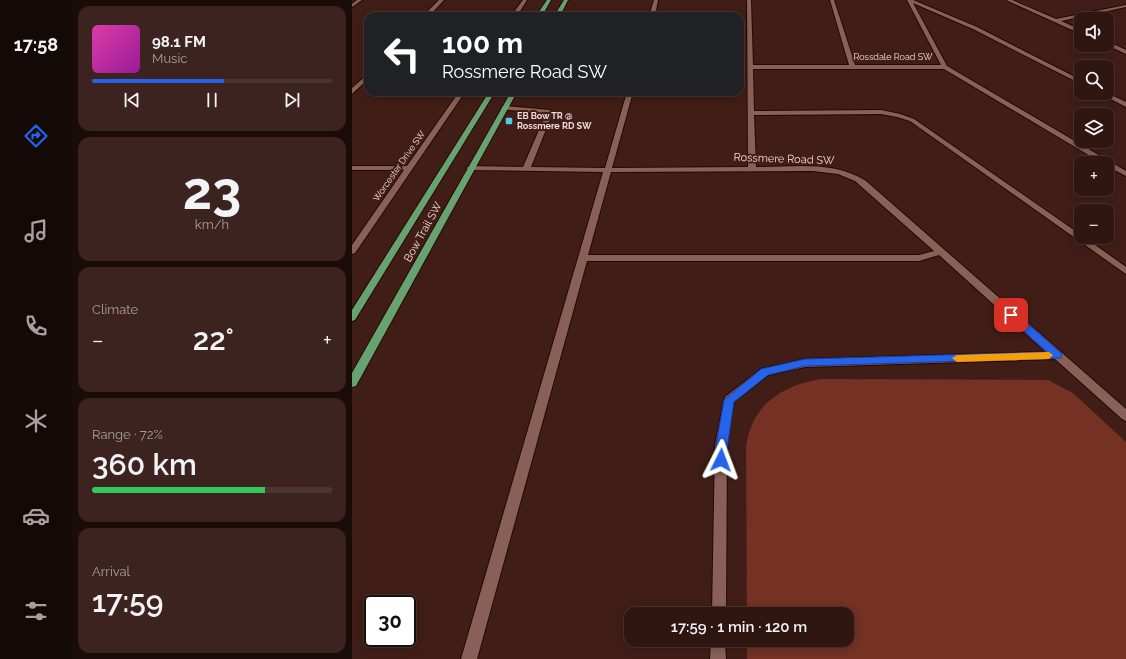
<!DOCTYPE html>
<meta charset="utf-8">
<style>
:root{--surface:#301611;--page:#3c231f;--text:#f1f3f6;--muted:#a89f9f;--line:#4b3531;--accent:#2563eb}
body{margin:0;font-family:Raleway,sans-serif;background:var(--page);color:var(--text);height:100vh;display:flex;flex-direction:column;font-size:15px;white-space:nowrap}
*{box-sizing:border-box;margin:0}
p{font-size:13px;color:var(--muted)}
.icon{flex:none;width:22px;height:22px;fill:none;stroke:currentColor;stroke-width:2;stroke-linecap:round;stroke-linejoin:round}
.map{position:relative;flex:1;overflow:hidden}
.panel{display:flex;flex-direction:column;gap:6px;padding:6px;background:#1a0c09;width:280px}
.panel>*{flex:none}
.banner{position:absolute;left:12px;top:12px;width:380px;height:84px;border-radius:12px;box-shadow:0 2px 10px #0003,0 0 0 1px var(--line);background:#202124;color:#fff;overflow:hidden}
.buttons{position:absolute;left:722px;top:12px;display:grid;gap:8px}
.buttons a{display:grid;place-items:center;width:40px;height:40px;border-radius:8px;background:var(--surface);box-shadow:0 2px 10px #0003,0 0 0 1px var(--line);font-size:20px}
.speed{position:absolute;left:12px;top:595px;display:flex;gap:8px;font-size:20px;font-weight:700;text-align:center}
.speed>*{display:grid;place-content:center;width:52px;height:52px;border-radius:50%;background:var(--surface);box-shadow:0 2px 10px #0003,0 0 0 1px var(--line);line-height:1}
.speed .limit{border:2px solid #111;border-radius:6px;background:#fff;color:#111}
.pin{position:absolute;display:grid;place-items:center;width:34px;height:34px;color:#fff;margin:-17px;border-radius:8px;box-shadow:0 2px 6px #0006}
.me{position:absolute;width:44px;margin:-22px;rotate:3deg;stroke-linejoin:round;filter:drop-shadow(0 0 3px #0008)}
.turn{display:flex;align-items:center;gap:14px;height:84px;padding:0 12px;font-size:18px}
.turn .icon{width:52px;height:52px;stroke-width:2.5}
.turn b{display:block;font-size:28px;line-height:34px}
.big{font-size:30px;font-weight:600;line-height:1.1}
.panel .card{flex:1;display:flex;flex-direction:column;justify-content:center;gap:6px;min-width:0;padding:0 14px;border-radius:12px;background:var(--page)}
.panel .dial{align-items:center;gap:0}
.dial b{font-size:52px;line-height:1}
.song{display:flex;align-items:center;gap:12px}
.cover{width:48px;height:48px;border-radius:6px;background:linear-gradient(135deg,hsl(320 70% 55%),hsl(300 70% 35%))}
.played{height:4px;border-radius:2px;background:linear-gradient(90deg,var(--accent) 55%,var(--line) 55%)}
.keys{display:flex;justify-content:space-around;direction:ltr}
.heat{display:flex;justify-content:space-between;align-items:center;font-size:22px;direction:ltr}
.charge{height:6px;border-radius:3px;background:linear-gradient(90deg,#34c759 72%,var(--line) 0)}
.trip{position:absolute;left:272px;top:607px;width:230px;height:40px;border-radius:12px;background:var(--surface);box-shadow:0 2px 10px #0003,0 0 0 1px var(--line);font-weight:600;line-height:40px;text-align:center}
main{display:flex;flex:1;min-height:0}
.menu{display:flex;flex-direction:column;width:72px;justify-content:space-around;align-items:center;background:#130907;color:var(--muted)}
.menu .icon{width:28px;height:28px}
.menu .selected{color:var(--accent)}
.menu b{font-size:18px;color:var(--text)}
.map>svg:first-child{display:block}
.green{fill:#743124}
.lines{fill:none;stroke-linecap:round;stroke-linejoin:round}
.minor-casing{stroke:#250703;stroke-width:2}
.major-casing{stroke:#250703;stroke-width:2}
.minor{fill:#886057;fill-rule:evenodd}
.major{fill:#66a370;fill-rule:evenodd}
.route{fill:#2563eb;stroke:#184099}
.slow{fill:#f59e0b}
.poi-dot{fill:#56c9e1;stroke:#401e17;stroke-width:1.5}
.labels{text-anchor:middle;dominant-baseline:central;stroke-width:4;stroke-linejoin:round;paint-order:stroke}
.far-street-label{font-size:9px;fill:#f3dcd6;stroke:#401e17}
.far-poi-label{font-size:9px;font-weight:bold;fill:#f3dcd6;stroke:#401e17;text-anchor:start}
.street-label{font-size:11px;fill:#f3dcd6;stroke:#401e17}
</style>
<main>
<nav class="menu">
<b>17:58</b>
<svg class="icon selected" aria-label="directions" viewBox="0 0 24 24"><path d="M12 3l9 9-9 9-9-9zM9 14v-3h6M13 9l2 2-2 2"/></svg>
<svg class="icon" aria-label="music" viewBox="0 0 24 24"><path d="M9 18V5l10-2v13"/><circle cx="6" cy="18" r="3"/><circle cx="16" cy="16" r="3"/></svg>
<svg class="icon" aria-label="phone" viewBox="0 0 24 24"><path d="M5 4h4l2 5-3 2q2 4 5 5l2-3 5 2v4C11 20 4 13 5 4z"/></svg>
<svg class="icon" aria-label="climate" viewBox="0 0 24 24"><path d="M12 3v18M4 7l16 10M4 17L20 7"/></svg>
<svg class="icon" aria-label="car" viewBox="0 0 24 24"><path d="M5 17H2v-5l4-1 3-4h7l3 4 3 1v5h-3M9 17h6M6 11h13"/><circle cx="7" cy="17" r="2"/><circle cx="17" cy="17" r="2"/></svg>
<svg class="icon" aria-label="filters" viewBox="0 0 24 24"><path d="M4 7h16M4 17h16"/><circle cx="9" cy="7" r="2"/><circle cx="15" cy="17" r="2"/></svg>
</nav>
<section class="panel">
<div class="card">
<div class="song"><i class="cover"></i><div><b>98.1 FM</b><p>Music</p></div></div>
<div class="played"></div>
<div class="keys"><svg class="icon" aria-label="previous" viewBox="0 0 24 24"><path d="M18 5L8 12l10 7zM5 5v14"/></svg><svg class="icon" aria-label="pause" viewBox="0 0 24 24"><path d="M8 5v14M16 5v14"/></svg><svg class="icon" aria-label="next" viewBox="0 0 24 24"><path d="M6 5l10 7-10 7zM19 5v14"/></svg></div>
</div>
<div class="card dial"><b>23</b><p>km/h</p></div>
<div class="card"><p>Climate</p>
<div class="heat"><a>−</a><b class="big">22°</b><a>+</a></div>
</div>
<div class="card"><p>Range · 72%</p><b class="big">360 km</b><div class="charge"></div></div>
<div class="card"><p>Arrival</p><b class="big">17:59</b></div>
</section>
<div class="map">
<svg width="774" height="659" viewBox="0 0 774 659">
<rect width="100%" height="100%" fill="#401e17"/>
<path class="green" d="M 469,379 L 696,380 L 721,393 L 774,442 L 774,659 L 395,659 L 395,640 L 495,640 L 495,614 L 395,614 L 394,447 C 400,404 429,386 469,379 Z"/>
<g class="lines">
<g class="minor-casing">
<g id="minor">
<polygon points="5,0 10,0 0,7 0,4"/>
<polygon points="87,0 92,0 77,16 71,16"/>
<polygon points="171,0 175,0 165,16 159,16"/>
<polygon points="302,0 306,0 303,16 297,16"/>
<path d="M 395,0 L 399,0 L 401,65 L 497,65 L 478,0 L 482,0 L 503,65 L 589,65 L 555,0 L 561,0 L 625,27 L 729,80 L 729,84 L 727,83 L 621,29 L 561,3 L 595,66 L 774,171 L 774,176 L 755,166 L 755,163 L 750,163 L 592,69 L 401,69 L 402,111 L 529,110 L 548,114 L 562,119 L 729,235 L 729,237 L 732,237 L 774,267 L 774,274 L 558,121 L 545,117 L 529,114 L 402,115 L 404,167 C 440,167 482,160 514,181 L 774,409 L 774,421 L 770,419 L 703,359 L 453,367 L 416,375 L 382,402 L 375,445 L 374,614 L 360,614 L 363,445 L 373,397 L 409,369 L 453,359 L 694,352 L 587,255 L 567,261 L 235,261 L 125,659 L 109,659 L 251,172 L 118,170 L 114,168 L 118,166 L 171,167 L 194,114 L 150,109 L 149,108 L 152,106 L 198,110 L 201,112 L 179,167 L 253,168 L 275,92 L 281,92 L 260,168 L 396,167 ZM 461,171 L 486,174 L 503,181 L 582,251 L 567,255 L 236,255 L 259,172 Z"/>
<polygon points="654,0 660,0 704,19 774,5 774,7 709,21 729,30 729,34"/>
<polygon points="755,41 774,50 774,54 755,45"/>
<polygon points="16,74 16,79 0,94 0,88"/>
<polygon points="107,92 113,92 3,253 0,254 0,245 52,170 0,170 0,166 55,166"/>
<polygon points="747,93 755,93 774,102 774,107"/>
<polygon points="359,640 373,640 374,659 358,659"/>
</g>
</g>
<g class="major-casing">
<g id="major">
<polygon points="195,0 199,0 190,16 184,16"/>
<polygon points="212,0 216,0 208,16 202,16"/>
<polygon points="137,92 143,92 3,320 0,321 0,310"/>
<polygon points="159,92 165,92 4,386 0,387 0,373"/>
</g>
</g>
<use href="#minor" class="minor"/>
<use href="#major" class="major"/>
</g>
<polygon class="route" points="656,312 662,312 709,353 710,355 709,358 453,366 416,375 382,402 373,463 369,465 365,463 363,460 364,445 372,400 409,369 453,359 695,352 656,317 655,315"/>
<polygon class="slow" points="697,352 701,355 697,359 605,362 600,358 605,355"/>
<rect class="poi-dot" x="153" y="117" width="8" height="8" rx="2"/>
<g class="labels">
<g class="far-street-label">
<text x="541" y="57">Rossdale Road SW</text>
<text transform="translate(47 166) rotate(-55)">Worcester Drive SW</text>
</g>
<g class="far-poi-label">
<text x="165" y="116">EB Bow TR @<tspan x="165" dy="10">Rossmere RD SW</tspan></text>
</g>
<g class="street-label">
<text transform="translate(432 159) rotate(2)">Rossmere Road SW</text>
<text transform="translate(71 232) rotate(-61)">Bow Trail SW</text>
</g>
</g>
</svg>
<div class="buttons">
<a><svg class="icon" aria-label="sound" viewBox="0 0 24 24"><path d="M4 9h4l5-4v14l-5-4H4zM17 9q2 3 0 6"/></svg></a>
<a><svg class="icon" aria-label="search" viewBox="0 0 24 24"><circle cx="10" cy="10" r="6"/><path d="M15 15l6 6"/></svg></a>
<a><svg class="icon" aria-label="layers" viewBox="0 0 24 24"><path d="M12 4l9 5-9 5-9-5zM3 14l9 5 9-5"/></svg></a>
<a>+</a>
<a>−</a>
</div>
<div class="speed"><div class="limit">30</div></div>
<div class="pin" style="left:659px;top:315px;background:#d93025"><svg class="icon" aria-label="arrive" viewBox="0 0 24 24"><path d="M6 21V4h12l-3 4 3 4H6"/></svg></div>
<svg class="me" style="left:369px;top:460px" viewBox="-20 -20 40 40"><path d="M0-17L14 15 0 8-14 15z" fill="#2563eb" stroke="#fff" stroke-width="4"/></svg>
<div class="trip">17:59 · 1 min · 120 m</div>
<div class="banner">
<div class="turn"><svg class="icon" aria-label="left" viewBox="0 0 24 24"><path d="M17 20v-9H6M10 6l-5 5 5 5"/></svg><div><b>100 m</b>Rossmere Road SW</div></div>
</div>
</div>
</main>
